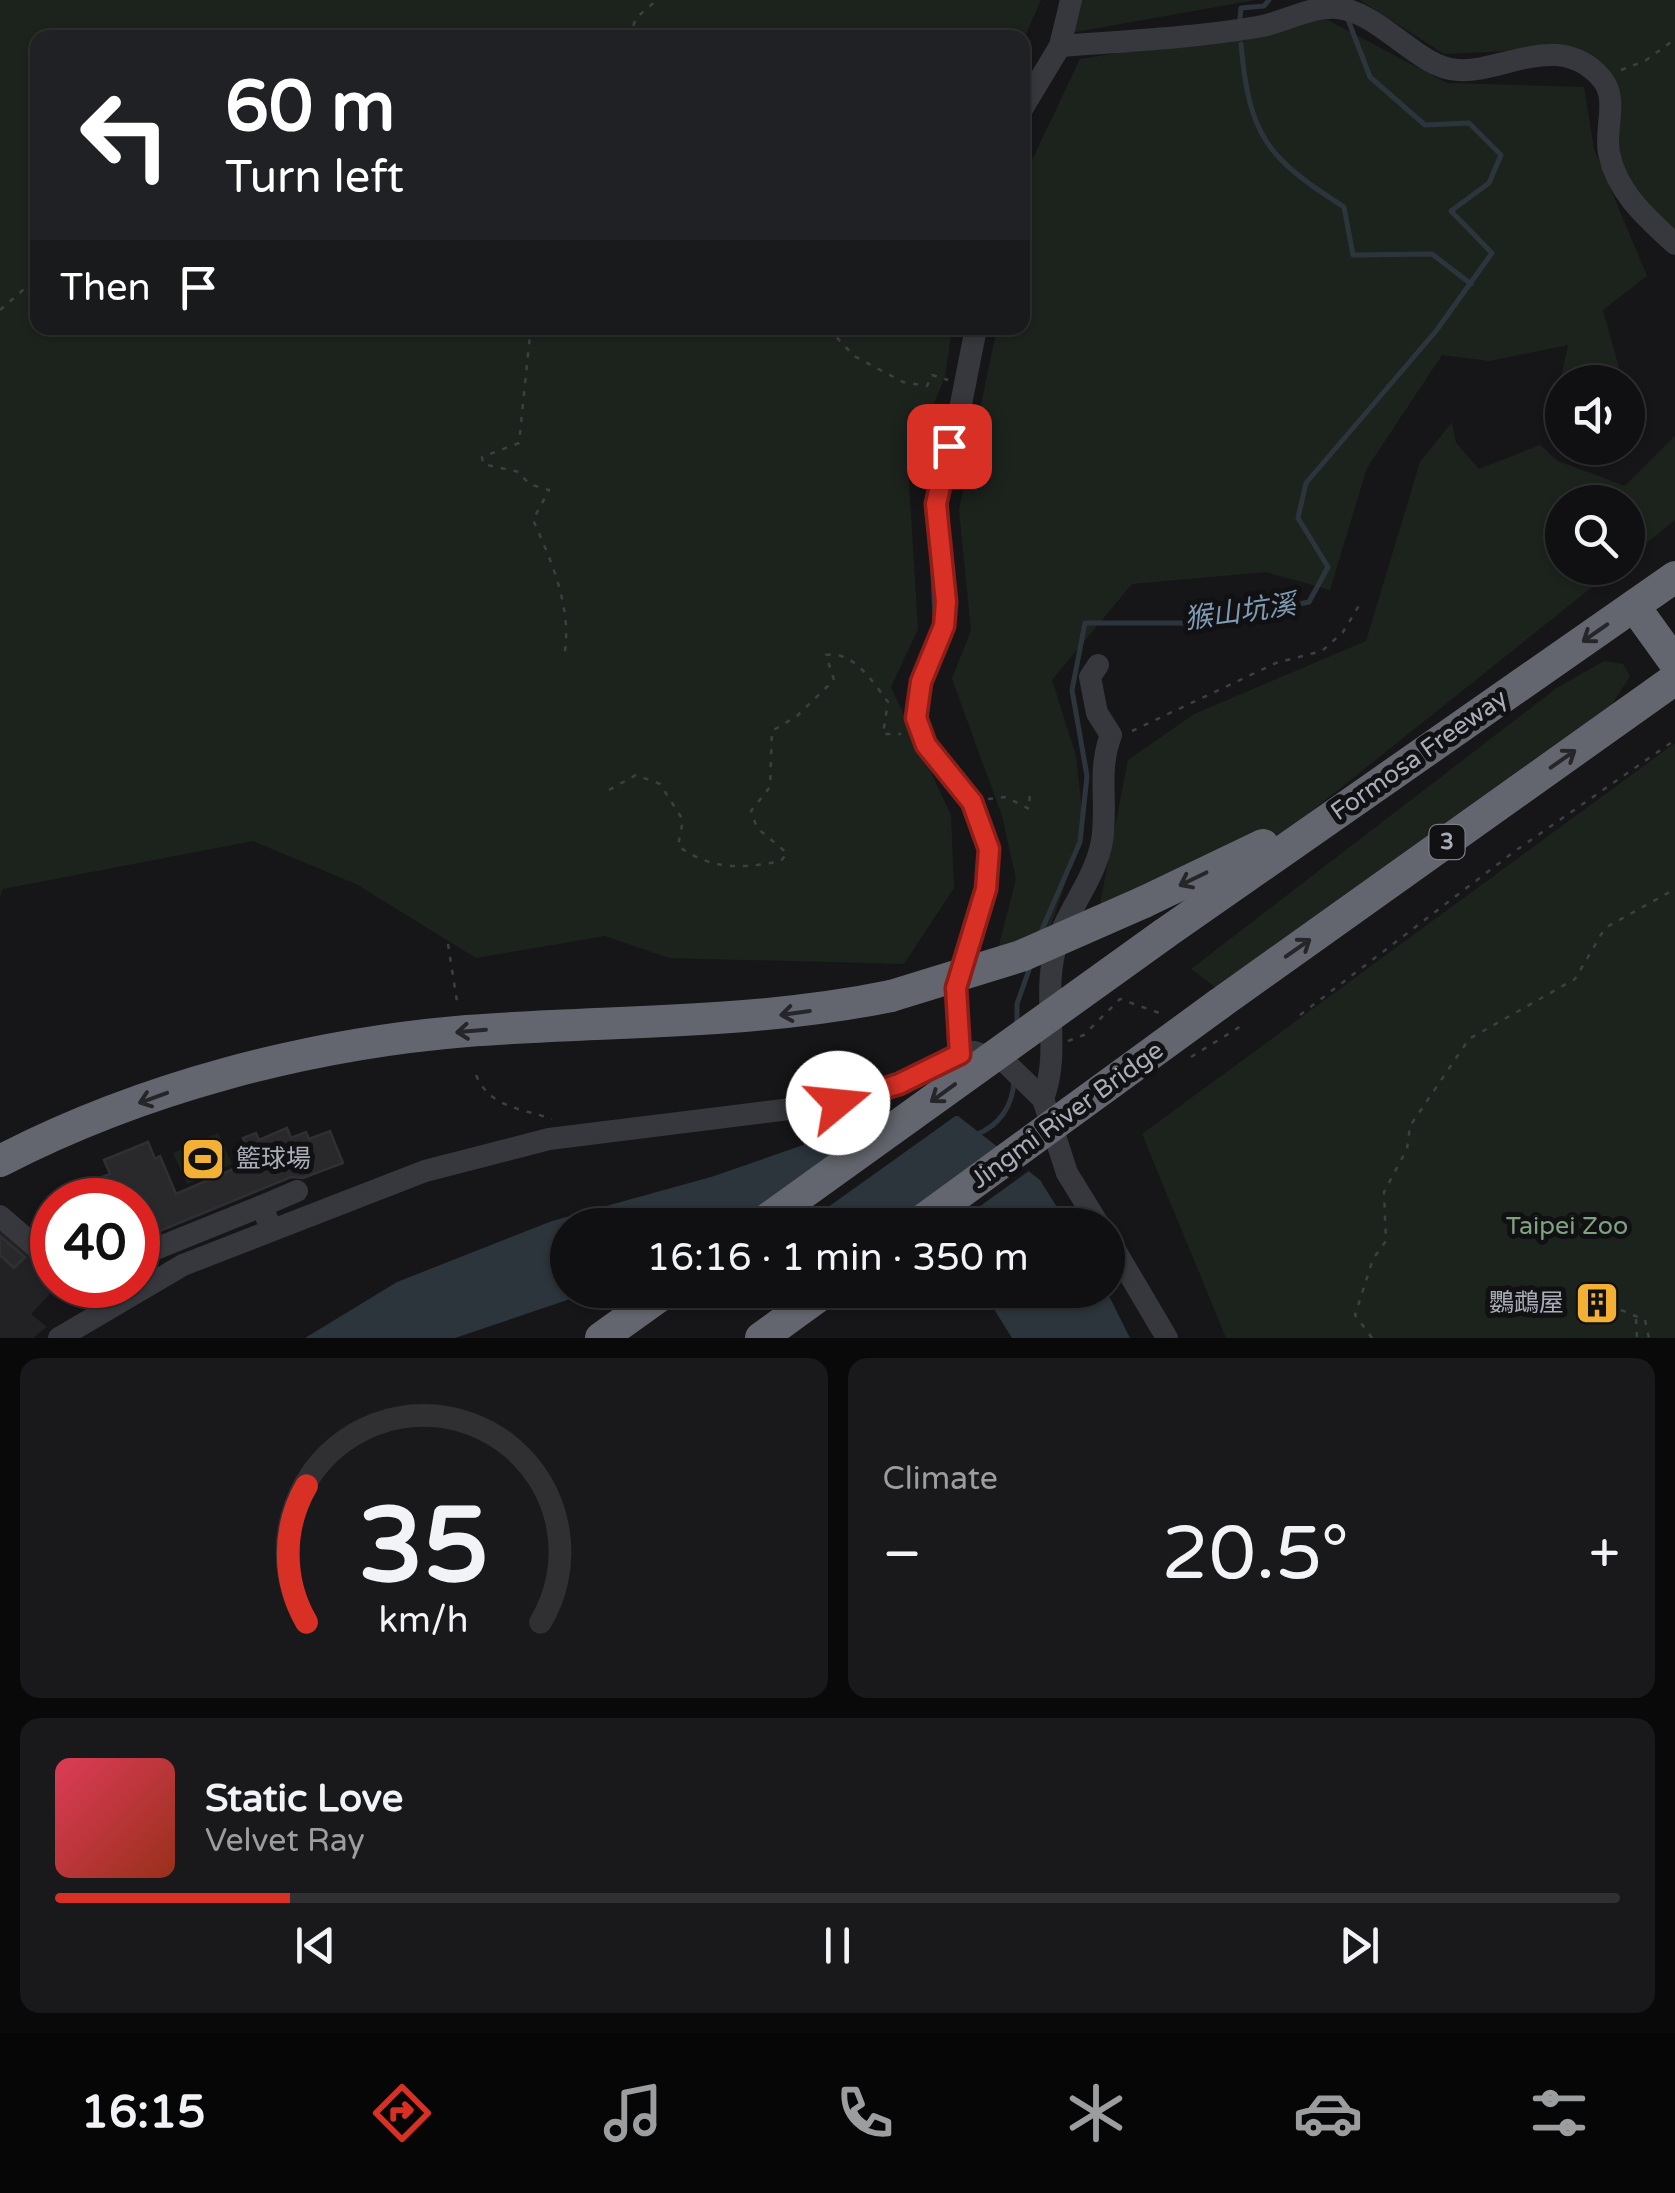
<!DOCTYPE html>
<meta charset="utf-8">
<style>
:root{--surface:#101012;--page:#19191b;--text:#f1f3f6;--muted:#9c9d9f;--line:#303032;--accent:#d93025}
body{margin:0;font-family:"Varela Round","Noto Sans TC",sans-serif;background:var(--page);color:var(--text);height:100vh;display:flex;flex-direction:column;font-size:38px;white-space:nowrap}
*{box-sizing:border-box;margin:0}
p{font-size:32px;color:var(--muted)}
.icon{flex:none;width:55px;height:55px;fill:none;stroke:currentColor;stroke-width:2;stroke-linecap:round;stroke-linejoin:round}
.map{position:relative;height:1338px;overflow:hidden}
.drawer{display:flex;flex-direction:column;gap:20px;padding:20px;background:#09090a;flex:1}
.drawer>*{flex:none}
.top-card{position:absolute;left:30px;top:30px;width:1000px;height:305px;border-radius:20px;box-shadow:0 2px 8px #0004,0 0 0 2px var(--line);background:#202124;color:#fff;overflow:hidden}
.buttons{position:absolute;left:1545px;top:365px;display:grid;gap:20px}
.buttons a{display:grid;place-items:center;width:100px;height:100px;border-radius:50%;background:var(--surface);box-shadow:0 2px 8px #0004,0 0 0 2px var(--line);font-size:50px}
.speed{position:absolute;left:30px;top:1178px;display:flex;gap:20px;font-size:50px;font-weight:700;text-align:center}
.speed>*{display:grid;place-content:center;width:130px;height:130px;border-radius:50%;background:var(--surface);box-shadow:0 2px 8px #0004,0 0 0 2px var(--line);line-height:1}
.speed .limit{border:15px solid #d22;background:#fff;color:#111}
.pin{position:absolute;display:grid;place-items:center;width:85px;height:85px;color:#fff;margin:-42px;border-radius:20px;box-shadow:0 5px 15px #0006}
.me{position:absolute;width:110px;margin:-55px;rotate:73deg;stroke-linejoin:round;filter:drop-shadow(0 0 8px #0008)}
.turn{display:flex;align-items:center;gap:35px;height:210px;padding:0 30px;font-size:45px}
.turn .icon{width:130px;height:130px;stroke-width:2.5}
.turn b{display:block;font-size:70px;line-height:85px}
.then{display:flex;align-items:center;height:95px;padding:0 30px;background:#0003;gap:20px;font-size:38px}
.big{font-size:75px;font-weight:600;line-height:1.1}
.drawer .widget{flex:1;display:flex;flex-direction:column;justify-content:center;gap:15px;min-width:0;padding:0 35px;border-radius:20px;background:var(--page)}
.drawer .dial{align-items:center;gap:0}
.dial svg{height:260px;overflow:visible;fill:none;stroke:var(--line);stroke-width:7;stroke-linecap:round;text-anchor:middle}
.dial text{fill:var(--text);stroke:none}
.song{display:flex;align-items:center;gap:30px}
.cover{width:120px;height:120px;border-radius:15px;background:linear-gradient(135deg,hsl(350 70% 55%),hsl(10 70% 35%))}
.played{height:10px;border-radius:5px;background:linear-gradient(90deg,var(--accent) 15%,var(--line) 15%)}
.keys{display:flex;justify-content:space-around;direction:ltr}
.heat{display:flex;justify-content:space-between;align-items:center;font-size:55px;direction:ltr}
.drawer .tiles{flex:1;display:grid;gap:20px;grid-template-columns:1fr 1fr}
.widget:last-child{grid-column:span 2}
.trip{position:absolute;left:550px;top:1208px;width:575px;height:100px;border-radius:50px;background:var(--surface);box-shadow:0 2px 8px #0004,0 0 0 2px var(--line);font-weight:600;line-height:100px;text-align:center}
.tabs{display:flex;height:160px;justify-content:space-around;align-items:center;background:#060607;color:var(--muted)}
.tabs .icon{width:70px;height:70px}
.tabs .current{color:var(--accent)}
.tabs b{font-size:45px;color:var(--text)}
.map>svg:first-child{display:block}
.built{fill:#222225}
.green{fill:#1c231d}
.water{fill:#2c353c}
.pier{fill:#161618}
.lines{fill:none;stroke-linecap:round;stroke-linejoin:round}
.stream{stroke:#2c353c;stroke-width:5}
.building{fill:#29292c;stroke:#303034;stroke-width:2.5}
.path{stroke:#3d3f44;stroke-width:2.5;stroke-dasharray:5 8;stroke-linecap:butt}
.minor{stroke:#37383d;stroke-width:22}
.highway{stroke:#63666e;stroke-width:32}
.highway-bridge{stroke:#63666e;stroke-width:32}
.oneway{stroke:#26262a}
.route-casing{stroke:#8d1f18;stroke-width:25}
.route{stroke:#d93025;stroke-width:18}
.labels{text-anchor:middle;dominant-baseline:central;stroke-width:10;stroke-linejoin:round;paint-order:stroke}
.shield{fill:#111113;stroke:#7b7e86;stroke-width:2.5}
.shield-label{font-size:22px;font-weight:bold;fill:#a8adb8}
.street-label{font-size:25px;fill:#a8adb8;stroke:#111113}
.poi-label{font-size:25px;fill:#a8adb8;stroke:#111113;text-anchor:start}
.park-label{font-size:25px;fill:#7fa381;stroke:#111113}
.water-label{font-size:28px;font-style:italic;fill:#7f9bb3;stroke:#111113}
</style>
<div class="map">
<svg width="1675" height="1338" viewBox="0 0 1675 1338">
<rect width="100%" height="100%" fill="#161618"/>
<polygon class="built" points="0,1225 52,1272 52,1285 58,1285 31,1314 47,1327 33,1338 0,1338"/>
<g class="green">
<polygon points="0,0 1041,0 1023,41 1022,38 38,38 38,328 952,328 945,377 908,465 918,629 891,687 951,815 954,888 904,964 669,958 605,936 476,958 356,884 253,841 3,889 0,897"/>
<polygon points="1081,0 1255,0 1070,33"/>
<path d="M 1360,0 L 1675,0 L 1675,231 C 1661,216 1643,201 1632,185 C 1615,160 1616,102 1608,69 L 1579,48 L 1444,54 Z"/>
<polygon points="1326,19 1447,83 1584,87 1594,149 1647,276 1603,310 1623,382 1562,382 1562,400 1556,399 1568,345 1489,361 1442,355 1367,468 1330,590 1266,572 1132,584 1052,680 1076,756 1084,828 1041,955 994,965 1016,879 1002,816 952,679 971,630 959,510 997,328 1022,328 1023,179 1080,59"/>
<polygon points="1452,422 1456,443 1479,469 1540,445 1558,461 1625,486 1675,436 1675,520 1628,558 1628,502 1562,502 1562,568 1616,568 1288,830 1094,935 1128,760 1194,714 1366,641 1420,462"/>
<polygon points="1604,661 1623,664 1630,676 1609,709 1219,990 1191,969 1558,687"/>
<polygon points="1675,743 1675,1338 1226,1338 1142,1134"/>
<polygon points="218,1133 232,1164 187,1184 173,1153"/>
</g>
<g class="water">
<polygon points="887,1116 958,1116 1040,1180 1068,1225 568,1225 568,1290 597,1290 455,1338 305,1338 397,1282 552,1221 711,1177"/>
<polygon points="982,1290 1106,1290 1130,1338 1012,1338"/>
</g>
<g class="pier">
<polygon points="902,1111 961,1112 803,1225 744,1225"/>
<polygon points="1004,1145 1033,1168 954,1225 893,1225"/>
</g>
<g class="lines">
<g class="stream">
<polyline points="1240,18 1241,8 1264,6 1269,0"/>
<path d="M 1241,44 C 1249,136 1267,158 1344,207 L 1353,255 L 1432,254 L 1471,284"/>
<polyline points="1041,932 1080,842 1087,776 1072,690 1085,623 1204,623 1309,602 1328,567 1298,518 1306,483 1436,331 1492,253 1451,211 1489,183 1501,155 1469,123 1425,125 1370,77 1347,17"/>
<polyline points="1017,1024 1017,1004 1030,967"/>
<path d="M 975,1135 C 1000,1126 1013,1105 1014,1080"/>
</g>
</g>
<g class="building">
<polygon points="287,1128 291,1138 306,1132 309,1139 330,1131 343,1163 303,1178 291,1177 138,1240 138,1200 111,1200 102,1177 110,1174 104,1160 148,1142 155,1159 160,1156 176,1194 252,1161 243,1138 256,1133 259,1140"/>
<polygon points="0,1236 25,1257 14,1268 0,1255"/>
<polygon points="1599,1292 1608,1298 1598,1314 1589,1307 1589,1298"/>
</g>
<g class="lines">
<g class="path">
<polyline points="629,38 636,18 657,0"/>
<polyline points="1621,70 1645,61 1675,39"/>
<polyline points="0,310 38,277"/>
<path d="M 535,328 L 530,335 L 519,443 L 482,457 L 483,464 L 519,472 L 529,484 L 549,490 L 533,520 C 552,562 573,610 564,657"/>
<polyline points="828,328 854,356 903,382 927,386 932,375 948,380"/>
<polyline points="1132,731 1276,663 1322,651 1343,632 1360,604"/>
<path d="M 609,790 L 636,775 L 660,784 L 683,820 L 678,846 C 711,870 742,869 781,861 L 787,853 L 757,828 L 751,811 L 770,787 L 772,731 L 797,716 L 834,680 L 826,655 C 853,650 873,682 888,702 L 883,734 L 901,734"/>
<polyline points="988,799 1006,797 1029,809 1030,790"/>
<polyline points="448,944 458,1008"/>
<polyline points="1300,1015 1515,851 1675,740"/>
<polyline points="1068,1041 1084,1035 1120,999 1162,1014"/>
<polyline points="1191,1057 1246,1023"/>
<path d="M 476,1075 C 490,1108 521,1108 552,1119"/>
<polyline points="1609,1305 1645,1320 1649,1338"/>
<polyline points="1636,1319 1637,1338"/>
<polyline points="1372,1338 1355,1315 1373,1259 1386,1241 1384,1192 1407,1149 1410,1126 1469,1039 1575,979 1605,928 1675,889"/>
</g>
<g class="minor">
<path d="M 1060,46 C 1126,41 1192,38 1257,27 C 1284,23 1311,5 1338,8 C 1382,13 1417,68 1458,70 C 1503,73 1560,29 1602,79 C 1619,99 1604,130 1609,153 C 1617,193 1647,218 1675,244"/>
<polyline points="1022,109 1060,46 1071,0"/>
<polyline points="960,1053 956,988 986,889 989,849 971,802 926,745 916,718 921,682 944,626 937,484 960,409 976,328"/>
<path d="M 1043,1099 C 1061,1052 1043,1003 1054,954 C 1063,914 1095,881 1102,841 C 1108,804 1097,771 1111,735 L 1097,713 L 1090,677 L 1098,665"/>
<polyline points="262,1206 297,1191"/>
<polyline points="0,1216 52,1261"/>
<polyline points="1108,1238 1167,1338"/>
<polyline points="138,1256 262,1206 271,1229"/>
<polyline points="78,1285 103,1309"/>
<polyline points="59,1338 183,1265 425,1171 549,1139 838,1103 899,1084 960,1053 975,1052 1006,1063 1043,1099 1067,1173 1099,1225"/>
</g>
<g class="highway">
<polyline points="1634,606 1675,663"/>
<polyline points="1144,902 1263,845"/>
<polyline points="1164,934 1675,577"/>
<polyline points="1219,1004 1675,679"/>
<path d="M 0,1161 C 141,1088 308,1044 467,1031 C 609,1020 750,1025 891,996"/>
<polyline points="601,1338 668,1290"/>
<polyline points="761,1338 827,1290"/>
</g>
<g class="highway-bridge">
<polyline points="891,996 1021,956 1144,902"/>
<polyline points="759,1225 1164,934"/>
<polyline points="916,1225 1219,1004"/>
</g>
</g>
<defs><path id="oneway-shaft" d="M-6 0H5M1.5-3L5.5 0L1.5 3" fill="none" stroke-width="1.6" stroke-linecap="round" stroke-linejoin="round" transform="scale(2.5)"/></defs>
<g class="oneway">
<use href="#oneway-shaft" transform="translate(1595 633) rotate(145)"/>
<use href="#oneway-shaft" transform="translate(1563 759) rotate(-35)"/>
<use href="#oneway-shaft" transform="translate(1193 879) rotate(154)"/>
<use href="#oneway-shaft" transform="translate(1298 948) rotate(-35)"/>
<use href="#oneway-shaft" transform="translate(795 1013) rotate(172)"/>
<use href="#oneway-shaft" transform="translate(471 1031) rotate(175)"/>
<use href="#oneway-shaft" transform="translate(943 1093) rotate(144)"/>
<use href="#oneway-shaft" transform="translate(153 1098) rotate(160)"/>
</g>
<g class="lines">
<g class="route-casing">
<polyline id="route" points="838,1103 899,1084 960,1054 956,988 986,889 989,849 972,802 926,745 916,718 921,682 944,626 946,602 936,504 949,446"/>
</g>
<use href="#route" class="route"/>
</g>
<defs>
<g id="stadium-square" transform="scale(2.25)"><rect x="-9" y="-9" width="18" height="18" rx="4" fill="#f2b134" stroke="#111113"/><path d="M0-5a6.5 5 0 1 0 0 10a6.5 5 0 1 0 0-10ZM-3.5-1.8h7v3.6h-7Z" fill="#111"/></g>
<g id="building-square" transform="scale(2.25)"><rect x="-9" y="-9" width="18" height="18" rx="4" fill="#f2b134" stroke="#111113"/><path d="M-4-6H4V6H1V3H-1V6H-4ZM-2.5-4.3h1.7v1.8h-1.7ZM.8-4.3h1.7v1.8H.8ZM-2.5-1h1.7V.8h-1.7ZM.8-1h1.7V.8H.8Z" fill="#111"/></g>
</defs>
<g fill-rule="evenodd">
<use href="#stadium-square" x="203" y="1159"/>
<use href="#building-square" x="1597" y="1303"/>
</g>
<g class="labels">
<rect class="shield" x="1429.5" y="825" width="35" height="34" rx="8"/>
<g class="shield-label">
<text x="1447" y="842">3</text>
</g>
<g class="street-label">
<text transform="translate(1419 755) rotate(-35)">Formosa Freeway</text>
<text transform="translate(1067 1115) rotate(-36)">Jingmi River Bridge</text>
</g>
<g class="poi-label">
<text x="236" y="1159">籃球場</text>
<text x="1564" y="1303" text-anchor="end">鸚鵡屋</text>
</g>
<g class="park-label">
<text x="1567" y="1226">Taipei Zoo</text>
</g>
<g class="water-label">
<text transform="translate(1240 612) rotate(-8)">猴山坑溪</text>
</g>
</g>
</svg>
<div class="buttons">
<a><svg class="icon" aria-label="sound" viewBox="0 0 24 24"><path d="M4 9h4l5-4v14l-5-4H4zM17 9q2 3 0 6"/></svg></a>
<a><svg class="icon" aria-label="search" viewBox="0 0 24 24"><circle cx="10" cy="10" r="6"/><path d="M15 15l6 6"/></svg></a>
</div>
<div class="speed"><div class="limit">40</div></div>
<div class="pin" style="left:949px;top:446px;background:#d93025"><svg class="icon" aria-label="arrive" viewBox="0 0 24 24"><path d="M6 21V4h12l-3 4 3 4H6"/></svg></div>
<svg class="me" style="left:838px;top:1103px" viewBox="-20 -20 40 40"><circle r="19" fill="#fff"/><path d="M0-13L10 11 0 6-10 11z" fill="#d93025"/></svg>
<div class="trip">16:16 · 1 min · 350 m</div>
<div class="top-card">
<div class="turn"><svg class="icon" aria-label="left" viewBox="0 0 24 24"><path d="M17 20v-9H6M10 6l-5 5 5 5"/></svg><div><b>60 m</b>Turn left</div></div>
<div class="then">Then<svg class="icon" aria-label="arrive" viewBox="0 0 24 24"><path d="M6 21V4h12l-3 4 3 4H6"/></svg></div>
</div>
</div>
<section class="drawer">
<div class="tiles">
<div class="widget dial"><svg viewBox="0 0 100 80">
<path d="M14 69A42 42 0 1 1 86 69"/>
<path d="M14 69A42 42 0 0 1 14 27" stroke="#d93025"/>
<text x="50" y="56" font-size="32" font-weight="700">35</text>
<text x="50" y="72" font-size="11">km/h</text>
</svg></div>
<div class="widget"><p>Climate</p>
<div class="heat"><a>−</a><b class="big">20.5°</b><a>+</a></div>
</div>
<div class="widget">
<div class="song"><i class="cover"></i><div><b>Static Love</b><p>Velvet Ray</p></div></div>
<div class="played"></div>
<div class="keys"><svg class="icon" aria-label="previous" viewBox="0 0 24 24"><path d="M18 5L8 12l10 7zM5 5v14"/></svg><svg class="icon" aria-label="pause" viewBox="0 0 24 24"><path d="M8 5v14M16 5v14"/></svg><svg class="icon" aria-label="next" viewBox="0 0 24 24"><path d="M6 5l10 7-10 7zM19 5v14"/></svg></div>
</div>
</div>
</section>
<nav class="tabs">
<b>16:15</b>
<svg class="icon current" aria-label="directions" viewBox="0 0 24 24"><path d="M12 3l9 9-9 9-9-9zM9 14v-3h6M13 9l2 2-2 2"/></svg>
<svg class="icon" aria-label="music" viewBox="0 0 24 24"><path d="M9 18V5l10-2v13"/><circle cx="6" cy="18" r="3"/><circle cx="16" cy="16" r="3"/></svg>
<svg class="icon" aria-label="phone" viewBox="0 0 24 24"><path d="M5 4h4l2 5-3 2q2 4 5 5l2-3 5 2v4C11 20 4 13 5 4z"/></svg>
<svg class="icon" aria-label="climate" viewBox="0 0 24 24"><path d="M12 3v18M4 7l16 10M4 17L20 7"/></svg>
<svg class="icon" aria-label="car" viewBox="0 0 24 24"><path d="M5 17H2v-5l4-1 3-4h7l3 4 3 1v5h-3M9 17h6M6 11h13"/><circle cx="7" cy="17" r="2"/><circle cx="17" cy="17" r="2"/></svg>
<svg class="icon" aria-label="filters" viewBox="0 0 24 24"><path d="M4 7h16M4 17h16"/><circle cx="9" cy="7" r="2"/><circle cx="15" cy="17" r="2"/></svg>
</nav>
